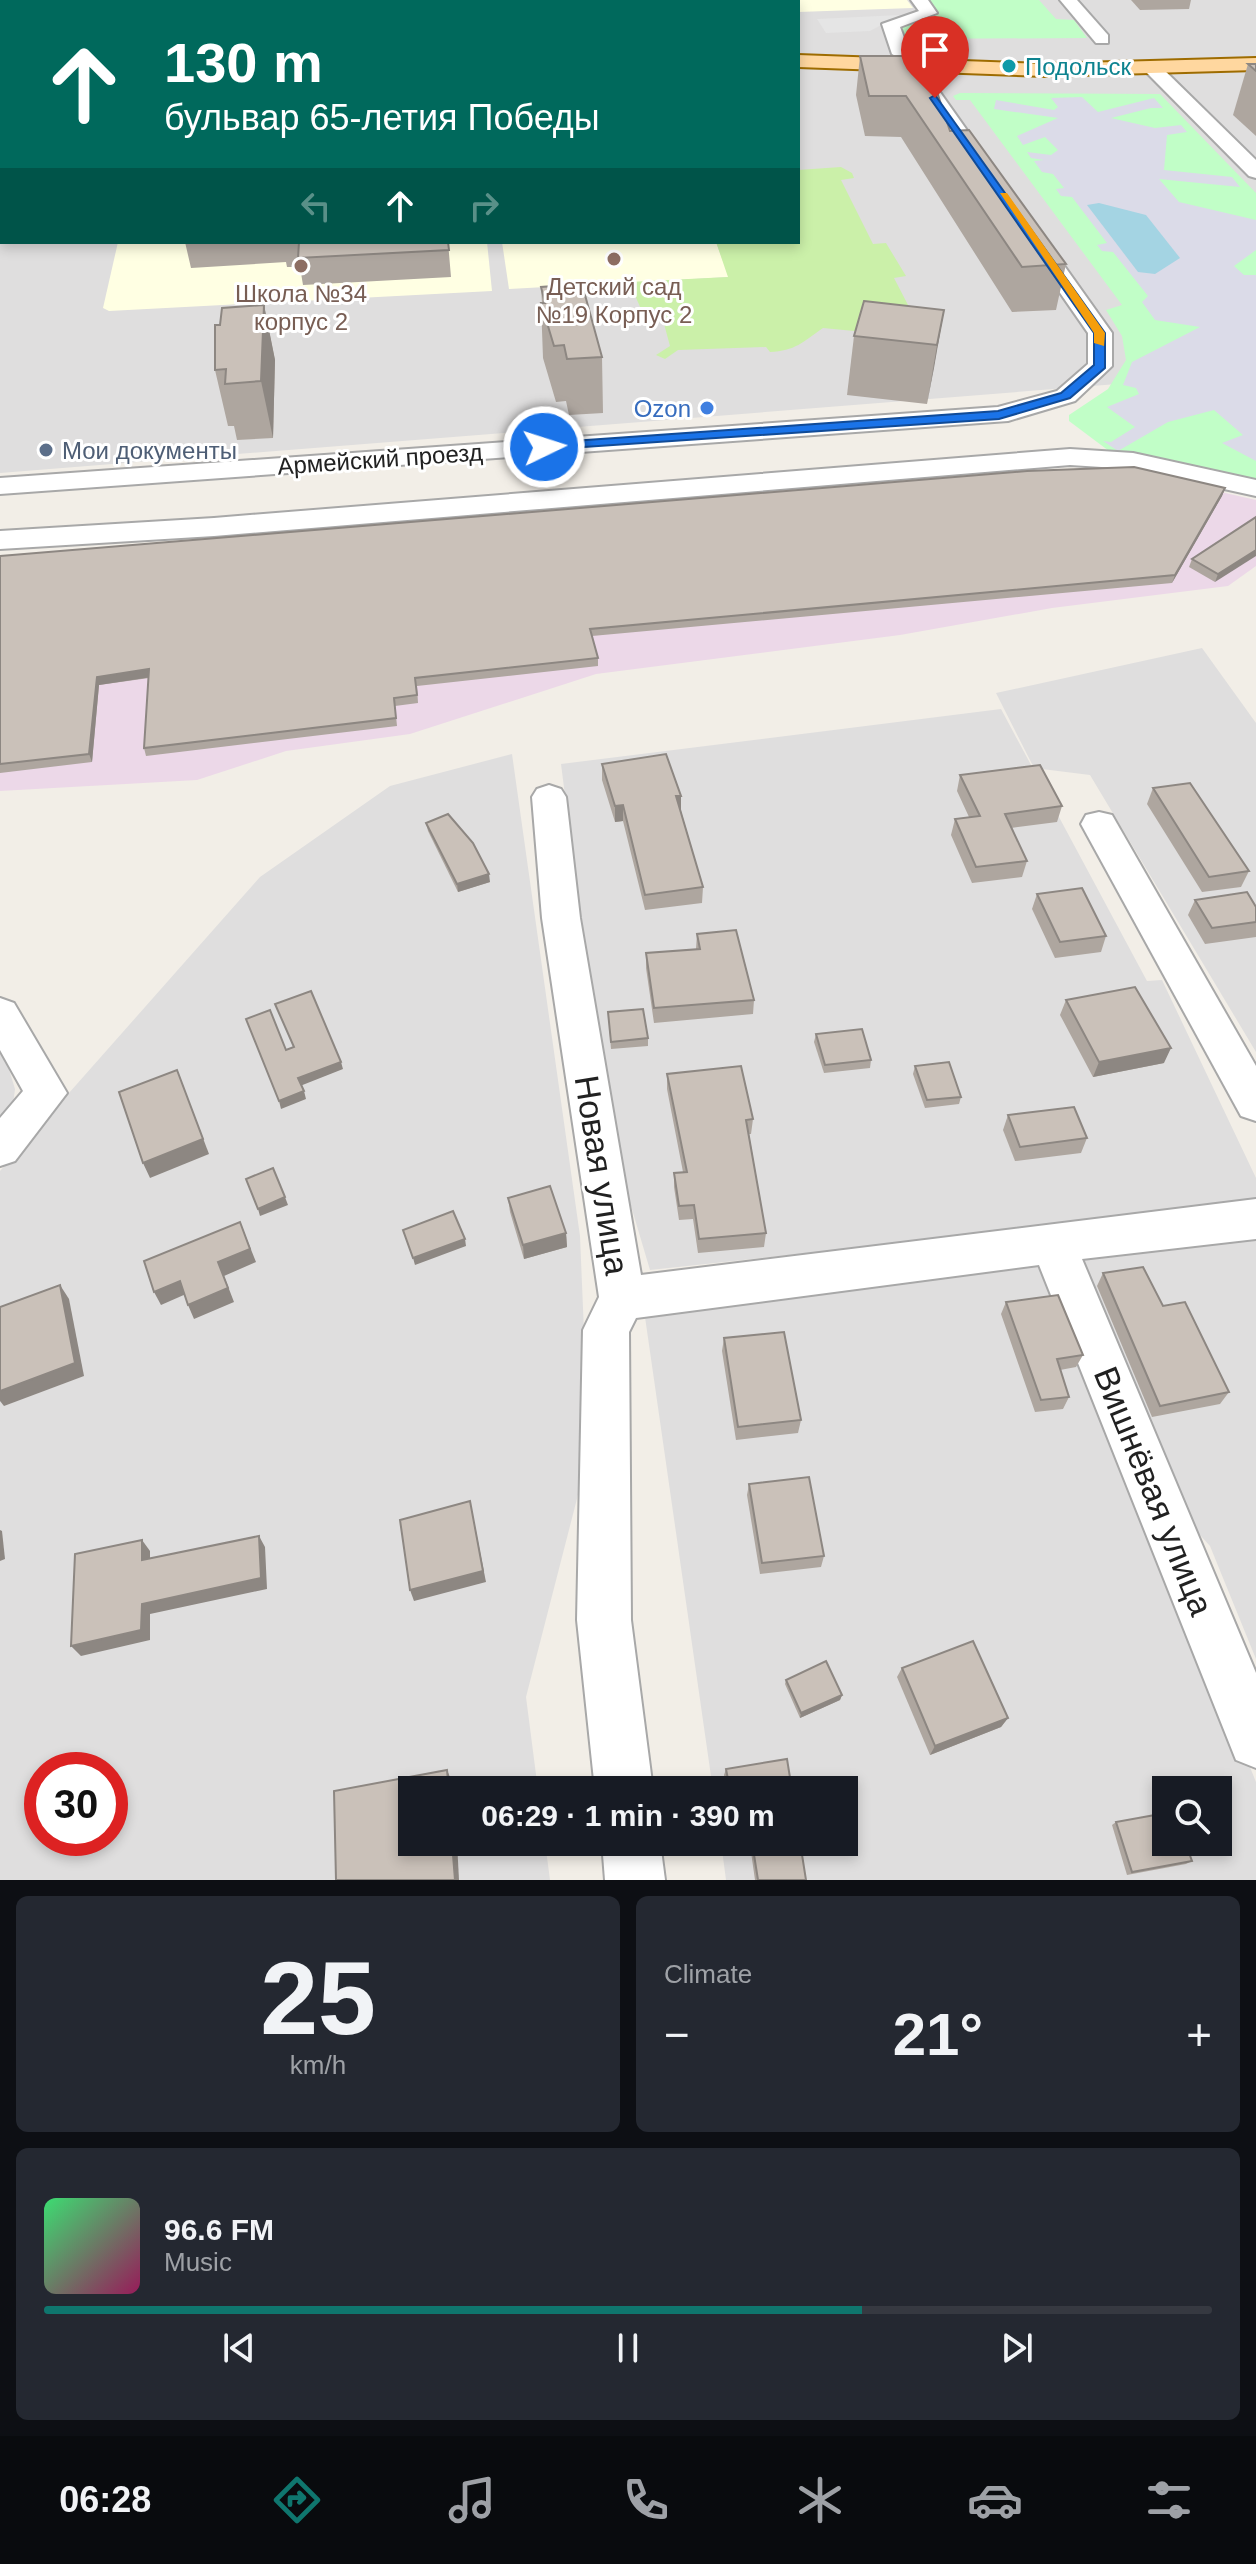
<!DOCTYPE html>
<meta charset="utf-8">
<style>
:root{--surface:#171b24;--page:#242831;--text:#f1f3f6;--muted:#9ea1a6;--line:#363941;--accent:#0f766e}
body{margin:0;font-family:Arial,sans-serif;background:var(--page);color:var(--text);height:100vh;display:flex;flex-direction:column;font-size:30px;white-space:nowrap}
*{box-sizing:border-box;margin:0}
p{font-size:26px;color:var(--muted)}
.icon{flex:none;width:44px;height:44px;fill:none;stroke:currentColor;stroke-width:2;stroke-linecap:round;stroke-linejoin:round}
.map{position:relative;height:1880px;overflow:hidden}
.panel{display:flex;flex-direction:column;gap:16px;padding:16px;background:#0d0f14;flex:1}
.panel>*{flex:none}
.banner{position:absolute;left:0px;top:0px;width:800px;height:244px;box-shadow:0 4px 12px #0003;background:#00695c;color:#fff;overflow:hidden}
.buttons{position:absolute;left:1152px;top:1776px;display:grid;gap:16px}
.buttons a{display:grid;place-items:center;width:80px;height:80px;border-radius:0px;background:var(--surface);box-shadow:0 4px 12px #0003;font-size:40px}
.speed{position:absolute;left:24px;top:1752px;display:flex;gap:16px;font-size:40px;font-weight:700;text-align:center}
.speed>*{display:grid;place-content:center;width:104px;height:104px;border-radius:50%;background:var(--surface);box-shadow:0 4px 12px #0003;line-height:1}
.speed .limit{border:12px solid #d22;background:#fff;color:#111}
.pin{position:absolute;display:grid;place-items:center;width:68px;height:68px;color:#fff;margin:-82px -34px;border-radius:50% 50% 50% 0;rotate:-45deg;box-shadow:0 0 8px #0007}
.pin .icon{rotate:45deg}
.me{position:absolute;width:88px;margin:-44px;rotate:86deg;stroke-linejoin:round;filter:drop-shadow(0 0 6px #0008)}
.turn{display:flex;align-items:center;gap:28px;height:168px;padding:0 32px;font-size:36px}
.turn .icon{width:104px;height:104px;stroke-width:2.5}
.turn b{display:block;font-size:56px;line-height:68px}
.lanes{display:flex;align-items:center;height:76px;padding:0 32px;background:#0003;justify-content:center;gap:40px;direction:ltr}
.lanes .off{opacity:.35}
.big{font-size:60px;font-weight:700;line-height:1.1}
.panel .tile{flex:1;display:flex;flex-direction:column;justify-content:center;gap:12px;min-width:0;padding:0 28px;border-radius:12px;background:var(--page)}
.panel .dial{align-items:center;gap:0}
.dial b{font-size:104px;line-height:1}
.song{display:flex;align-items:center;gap:24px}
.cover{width:96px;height:96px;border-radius:12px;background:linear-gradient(135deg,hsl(140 70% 55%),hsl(330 70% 35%))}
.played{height:8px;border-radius:4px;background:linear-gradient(90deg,var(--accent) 70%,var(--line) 70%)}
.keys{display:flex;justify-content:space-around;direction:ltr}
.heat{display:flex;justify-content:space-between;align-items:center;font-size:44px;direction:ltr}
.panel .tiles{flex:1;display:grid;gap:16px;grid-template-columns:1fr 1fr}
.tile:last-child{grid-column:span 2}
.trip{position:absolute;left:398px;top:1776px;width:460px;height:80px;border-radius:0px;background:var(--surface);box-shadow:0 4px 12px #0003;font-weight:700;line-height:80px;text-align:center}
.tabs{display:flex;height:128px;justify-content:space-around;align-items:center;background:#090b0e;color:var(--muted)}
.tabs .icon{width:56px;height:56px}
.tabs .active{color:var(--accent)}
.tabs b{font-size:36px;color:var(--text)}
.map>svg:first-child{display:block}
.residential{fill:#dfdede;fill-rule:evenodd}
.industrial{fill:#ecd8e8}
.education{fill:#ffffe3}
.grass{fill:#cbf0a9}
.park{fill:#c1fec7}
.parking{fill:#e5e5e5}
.plaza{fill:#dbdbe8}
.water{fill:#a4d4e3}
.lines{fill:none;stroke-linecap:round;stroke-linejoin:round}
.minor-casing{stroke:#a8a8a8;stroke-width:4}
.major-casing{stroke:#9e6c00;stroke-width:4}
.minor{fill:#fff;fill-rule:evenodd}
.major{fill:#ffd79f;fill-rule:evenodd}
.wall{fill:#aea69f}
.shaded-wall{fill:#8d8782}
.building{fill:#cac1b9;stroke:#8d8782;stroke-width:2}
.route{fill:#1a73e8;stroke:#114b97;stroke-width:2}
.slow{fill:#f59e0b}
.culture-dot{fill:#0f9aa8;stroke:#fff;stroke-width:3}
.education-dot{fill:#8d6e63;stroke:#fff;stroke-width:3}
.shop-dot{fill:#3f7fe0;stroke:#fff;stroke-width:3}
.service-dot{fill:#5c6f8a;stroke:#fff;stroke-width:3}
.labels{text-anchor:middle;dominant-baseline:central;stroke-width:6;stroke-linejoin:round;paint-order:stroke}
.far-culture-label{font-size:24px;fill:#0d838f;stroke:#fff;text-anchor:start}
.far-education-label{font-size:24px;fill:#785e54;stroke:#fff}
.far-shop-label{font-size:24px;fill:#366cbe;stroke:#fff;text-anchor:end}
.far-service-label{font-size:24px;fill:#4e5e75;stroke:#fff;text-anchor:start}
.far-street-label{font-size:24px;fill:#212121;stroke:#fff}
.near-street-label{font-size:34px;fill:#212121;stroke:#fff}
</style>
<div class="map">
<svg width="1256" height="1880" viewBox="0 0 1256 1880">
<rect width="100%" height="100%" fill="#f2eee7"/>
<g class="residential">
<path d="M 0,0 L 1256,0 L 1256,373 L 0,473 ZM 2,2 L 798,2 L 798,242 L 2,242 Z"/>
<polygon points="1202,648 1256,723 1256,1052 1090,775 1034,768 996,693"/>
<polygon points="1001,709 1147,981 1162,980 1256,1178 1256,1205 650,1270 607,1125 561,764"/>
<path d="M 512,754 L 580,1236 L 589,1452 L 526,1697 L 538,1790 L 412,1790 L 412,1842 L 545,1842 L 550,1880 L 0,1880 L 0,1171 L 260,877 L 390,786 ZM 42,1770 L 110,1770 L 110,1838 L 42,1838 Z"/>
<polygon points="0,1040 15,1089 12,1112 0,1126"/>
<polygon points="1256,1240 1256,1659 1210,1546 1182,1515 1073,1258"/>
<path d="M 1045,1260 L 1256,1782 L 1256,1880 L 726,1880 L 721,1842 L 844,1842 L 844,1790 L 713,1790 L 644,1310 ZM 1166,1790 L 1218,1790 L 1218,1842 L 1166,1842 Z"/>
</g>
<polygon class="industrial" points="1124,470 1256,500 1256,566 1228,586 1052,608 900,635 596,674 410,734 286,751 197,780 0,791 0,557"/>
<g class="education">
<polygon points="771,0 907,0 913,8 798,12 798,2"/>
<polygon points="118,242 487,242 492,291 109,311 103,308"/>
<polygon points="502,242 716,242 729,277 509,289"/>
</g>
<path class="grass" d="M 841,167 L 852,173 L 854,178 L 841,180 L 873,244 L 886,243 L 906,276 L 894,278 L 920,328 L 906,336 L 823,328 C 803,342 795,351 770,352 L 766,347 L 678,350 L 665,359 L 656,355 L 670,346 L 660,309 L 641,309 L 629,282 L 728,277 L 716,242 L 798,242 L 798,170 Z"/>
<g class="park">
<polygon points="922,0 1039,0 1056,19 1074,20 1087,38 900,39 891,25 939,23"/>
<polygon points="960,93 1160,94 1256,193 1256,483 1109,451 1069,421 1069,415 1108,389 1126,360 1122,336 1106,310 1122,305 970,100 956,100 953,96"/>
</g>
<polygon class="parking" points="900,15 870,31 826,33 817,19"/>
<polygon class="plaza" points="1082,97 1098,112 1154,98 1163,108 1151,108 1111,118 1155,128 1181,125 1187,132 1167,135 1164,170 1232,177 1240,187 1159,179 1179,202 1256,220 1256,250 1234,266 1244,275 1256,275 1256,461 1222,443 1243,435 1214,410 1168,422 1118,451 1103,441 1111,442 1135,427 1107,407 1139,394 1136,388 1123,385 1132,362 1200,327 1155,320 1142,302 1148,296 1113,252 1102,251 1097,245 1107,243 1072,197 1061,196 1056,189 1064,188 1053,174 1042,172 1034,161 1044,160 1031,158 1027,152 1051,155 1058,150 1045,137 1023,145 1017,136 1058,118 994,109 996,100 1054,110 1058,107 1051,98"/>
<polygon class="water" points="1099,203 1146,215 1180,258 1155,274 1138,272 1087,205"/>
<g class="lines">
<g class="minor-casing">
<g id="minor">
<polygon points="911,0 928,0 937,13 900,27 910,54 901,59 892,54 882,24 919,11"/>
<polygon points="1060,0 1077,0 1108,35 1108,43 1096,43"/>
<polygon points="914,63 920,64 995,170 998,174 995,178 981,178 905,68"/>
<polygon points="1153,64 1159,65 1256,160 1256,178 1249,176 1147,73 1144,69"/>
<polygon points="1035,234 1043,236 1112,333 1112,366 1075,401 1008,421 0,494 0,478 998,407 1057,391 1088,364 1088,333 1024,241"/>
<polygon points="1070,449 1133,453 1256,480 1256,496 1133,469 1070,465 214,536 0,549 0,531 214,518"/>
<polygon points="549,785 561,789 566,797 580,918 641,1275 1256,1199 1256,1239 1082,1259 1256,1673 1256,1768 1236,1760 1039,1265 636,1318 629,1332 631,1620 653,1790 595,1790 577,1620 583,1330 599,1297 542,918 532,797 537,789"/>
<polygon points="1099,812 1112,815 1256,1066 1256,1121 1241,1116 1081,824 1086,815"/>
<polygon points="0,998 14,1003 67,1093 15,1161 0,1166 0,1118 23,1091 0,1050"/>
<polygon points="602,1842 660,1842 665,1880 605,1880"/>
</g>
</g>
<g class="major-casing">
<g id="major">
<polygon points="289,0 317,0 319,2 291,2"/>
<polygon points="798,55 1044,64 1256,58 1256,70 1044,76 798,67"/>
</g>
</g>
<use href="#minor" class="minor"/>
<use href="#major" class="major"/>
</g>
<g class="wall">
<polygon points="0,0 150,0 151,2 2,2 2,26 0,24"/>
<polygon points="595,0 651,0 649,2 595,2"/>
<polygon points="1131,0 1191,0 1189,9 1140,10"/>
<polygon points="860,56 950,131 1066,264 1056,310 1012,312 901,137 865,136 856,95"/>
<polygon points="1248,64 1256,64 1256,136 1233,115"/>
<rect x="0" y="107" width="2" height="64"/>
<polygon points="185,242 448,242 451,277 303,285 300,267 287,267 286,262 191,268"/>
<polygon points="541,287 602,357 603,413 569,415 566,401 556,402 543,358 541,303 542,303"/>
<polygon points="264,305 275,360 273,438 237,440 234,426 228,426 215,370 220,325"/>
<polygon points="944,310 927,404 847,395 854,336"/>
<polygon points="1225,488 1222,496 1172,583 592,636 598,658 598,666 417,686 418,703 395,706 397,726 146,756 144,748 149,678 99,685 92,762 0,773 0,556"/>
<polygon points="1256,517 1215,582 1189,567 1192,559"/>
<polygon points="602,764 681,796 681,811 703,887 702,903 645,910 623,821 615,822 602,780"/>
<polygon points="960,775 1062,806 1057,822 1011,828 1027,861 1022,877 972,883 951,835 955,819 969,817 957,791"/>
<polygon points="1153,788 1249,871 1241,887 1202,892 1147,804"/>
<polygon points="426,823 490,882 458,892 428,831"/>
<polygon points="1037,894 1106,936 1101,952 1055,958 1032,909"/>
<polygon points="1195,900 1256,922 1256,937 1205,944 1188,915"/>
<polygon points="697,934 754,1000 753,1014 654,1023 646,968 646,953 696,949"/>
<polygon points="1066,1000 1164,1063 1093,1077 1060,1015"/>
<polygon points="608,1012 648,1038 648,1046 611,1049"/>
<polygon points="816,1034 871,1060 870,1068 824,1073 814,1042"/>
<polygon points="915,1066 961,1097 959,1104 925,1108 913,1074"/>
<polygon points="667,1074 753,1119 751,1134 749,1134 766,1233 764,1247 698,1253 693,1219 679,1220 674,1187 674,1173 683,1172 667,1089"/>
<polygon points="1008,1115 1087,1138 1081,1153 1015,1161 1003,1130"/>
<polygon points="508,1198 566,1233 567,1247 524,1259 510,1212"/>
<polygon points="1103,1273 1163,1306 1229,1392 1220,1404 1152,1417 1097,1286"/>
<polygon points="1006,1302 1083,1355 1076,1367 1060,1370 1069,1397 1063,1409 1035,1412 1001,1314"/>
<polygon points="724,1338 801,1420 798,1433 736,1440 722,1351"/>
<polygon points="749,1484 824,1556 821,1567 760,1574 747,1495"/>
<polygon points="902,1668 1008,1718 1001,1727 930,1755 897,1677"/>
<polygon points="786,1680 842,1695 840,1700 800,1718 785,1684"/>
<polygon points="726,1769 792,1790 727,1790 724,1775"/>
<polygon points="1116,1822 1192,1861 1186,1864 1127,1875 1112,1825"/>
<polygon points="736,1842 800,1842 806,1880 755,1880 750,1845 736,1847"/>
</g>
<g class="shaded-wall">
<polygon points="72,0 150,0 151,2 68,2"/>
<polygon points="264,305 275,360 273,438 261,381"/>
<polygon points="944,310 934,368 927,404 937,345"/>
<polygon points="1225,488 1222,496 1172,583 1175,575"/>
<polygon points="1256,550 1256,556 1215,582 1218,574"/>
<polygon points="149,669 152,677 99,685 92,762 89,754 97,677"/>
<polygon points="676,796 681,796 681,812"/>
<polygon points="623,805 623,821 615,822 615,806"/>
<polygon points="489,874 490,882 458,892 457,884"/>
<polygon points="1171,1048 1164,1063 1093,1077 1099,1062"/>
<polygon points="341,1062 343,1069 300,1086 298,1078"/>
<polygon points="177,1070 209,1154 150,1178 143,1163"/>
<polygon points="304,1091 306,1099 281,1109 279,1101"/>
<polygon points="285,1197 288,1205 260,1216 258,1209"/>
<polygon points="240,1222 256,1262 224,1276 234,1302 194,1319 188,1305 218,1262"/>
<polygon points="566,1233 567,1247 524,1259 523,1245"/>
<polygon points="465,1239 466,1246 415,1265 413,1258"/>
<polygon points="180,1281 186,1294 161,1305 154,1292"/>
<polygon points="60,1285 69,1299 84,1376 4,1406 0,1401 0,1391"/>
<polygon points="470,1501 486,1582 414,1601 410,1590"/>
<polygon points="0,1530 2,1531 5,1559 0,1561"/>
<polygon points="259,1536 265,1547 267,1589 150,1614 150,1640 81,1656 71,1646"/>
<polygon points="142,1540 150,1551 150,1571 142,1560"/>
<polygon points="842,1695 840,1700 800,1718 801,1713"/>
<polygon points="1008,1718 1001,1727 930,1755 935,1746"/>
<polygon points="447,1770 452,1782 453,1790 449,1790"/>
<polygon points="452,1842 457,1842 459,1880 455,1880"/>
</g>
<g class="building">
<polygon points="860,56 925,56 950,131 969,130 1066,264 1022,267 906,96 869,96"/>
<polygon points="1248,64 1256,64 1256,71"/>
<rect x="0" y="107" width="2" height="50"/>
<polygon points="299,242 448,242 449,250 298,258"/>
<polygon points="582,284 602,357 567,359 564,345 554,346 541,303 545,303 541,287"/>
<polygon points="864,301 944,310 937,345 854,336"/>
<polygon points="264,305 261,381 225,384 226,369 215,370 215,325 220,325 222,308"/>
<polygon points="1134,467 1225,488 1175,575 590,629 598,658 415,678 417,695 394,698 396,718 144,748 149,669 97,677 89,754 0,764 0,556 1027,471"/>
<polygon points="1256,517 1256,550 1218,574 1192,559"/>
<polygon points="666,754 681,796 676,796 703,887 645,895 623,805 615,806 602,764"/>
<polygon points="1040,765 1062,806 1005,814 1027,861 976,867 955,819 980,816 960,775"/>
<polygon points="1190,783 1249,871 1209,877 1153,788"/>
<polygon points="448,814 473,843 489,874 457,884 426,823"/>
<polygon points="1082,888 1106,936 1060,942 1037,894"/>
<polygon points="1247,892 1256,907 1256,922 1212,928 1195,900"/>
<polygon points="736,930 754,1000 654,1008 646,953 700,949 697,934"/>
<polygon points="1135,987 1171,1048 1099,1062 1066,1000"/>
<polygon points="311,991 341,1062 298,1078 304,1091 279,1101 246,1019 270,1010 286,1050 294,1047 275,1004"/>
<polygon points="643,1009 648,1038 611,1042 608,1012"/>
<polygon points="862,1029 871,1060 825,1065 816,1034"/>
<polygon points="949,1062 961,1097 927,1100 915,1066"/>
<polygon points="741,1066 753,1119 746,1120 766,1233 699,1239 694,1205 679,1206 674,1173 687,1172 667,1074"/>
<polygon points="177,1070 203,1139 143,1163 119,1092"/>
<polygon points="1074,1107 1087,1138 1020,1147 1008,1115"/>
<polygon points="273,1168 285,1197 258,1209 246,1179"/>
<polygon points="550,1186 566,1233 523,1245 508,1198"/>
<polygon points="453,1211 465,1239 413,1258 403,1230"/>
<polygon points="240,1222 250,1249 218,1262 228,1288 188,1305 180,1281 154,1292 144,1261"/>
<polygon points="1143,1267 1163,1306 1185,1302 1229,1392 1160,1406 1103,1273"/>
<polygon points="60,1285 75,1363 0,1391 0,1307"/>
<polygon points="1058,1295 1083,1355 1057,1359 1069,1397 1041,1400 1006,1302"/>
<polygon points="784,1332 801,1420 738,1427 724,1338"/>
<polygon points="809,1477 824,1556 762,1563 749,1484"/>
<polygon points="470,1501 483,1571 410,1590 400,1520"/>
<polygon points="259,1536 261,1578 142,1604 141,1630 71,1646 75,1554 142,1540 142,1560"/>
<polygon points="973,1641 1008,1718 935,1746 902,1668"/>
<polygon points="826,1661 842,1695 801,1713 786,1680"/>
<polygon points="787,1759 792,1790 730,1790 726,1769"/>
<polygon points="447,1770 449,1790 412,1790 412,1842 452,1842 455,1880 336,1880 334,1791"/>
<polygon points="1166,1813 1166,1842 1185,1842 1192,1861 1132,1872 1116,1822"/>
<polygon points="752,1842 800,1842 806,1880 758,1880"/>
</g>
<polygon class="route" points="935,95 1105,333 1105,368 1070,398 999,419 540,450 538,447 544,443 998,411 1061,393 1094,365 1094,333 930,98"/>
<polygon class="slow" points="1000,193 1007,193 1105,333 1104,346 1094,343 1094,333"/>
<circle class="culture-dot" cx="1009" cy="66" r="8"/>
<g class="education-dot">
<circle cx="614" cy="259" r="8"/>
<circle cx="301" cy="266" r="8"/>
</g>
<circle class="shop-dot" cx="707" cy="408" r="8"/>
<circle class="service-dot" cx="46" cy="450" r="8"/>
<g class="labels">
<g class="far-culture-label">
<text x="1025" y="66">Подольск</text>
</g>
<g class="far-education-label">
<text x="614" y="286">Детский сад<tspan x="614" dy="28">№19 Корпус 2</tspan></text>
<text x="301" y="293">Школа №34<tspan x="301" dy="28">корпус 2</tspan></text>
</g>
<g class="far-shop-label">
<text x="691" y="408">Ozon</text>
</g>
<g class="far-service-label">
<text x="62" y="450">Мои документы</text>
</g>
<g class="far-street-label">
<text transform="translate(380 459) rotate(-4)">Армейский проезд</text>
</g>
<g class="near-street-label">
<text transform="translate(602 1175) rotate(81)">Новая улица</text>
<text transform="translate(1154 1491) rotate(68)">Вишнёвая улица</text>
</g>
</g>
</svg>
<div class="buttons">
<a><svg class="icon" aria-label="search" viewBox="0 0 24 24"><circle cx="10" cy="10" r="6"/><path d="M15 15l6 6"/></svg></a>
</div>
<div class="speed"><div class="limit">30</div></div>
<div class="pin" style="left:935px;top:98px;background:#d93025"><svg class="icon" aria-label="arrive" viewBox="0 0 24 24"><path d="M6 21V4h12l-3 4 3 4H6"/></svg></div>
<svg class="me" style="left:544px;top:447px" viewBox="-20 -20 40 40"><circle r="17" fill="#1a73e8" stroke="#fff" stroke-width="3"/><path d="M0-11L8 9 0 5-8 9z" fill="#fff"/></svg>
<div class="trip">06:29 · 1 min · 390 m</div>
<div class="banner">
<div class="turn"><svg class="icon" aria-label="ahead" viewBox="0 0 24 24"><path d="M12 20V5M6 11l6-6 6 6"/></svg><div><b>130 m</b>бульвар 65-летия Победы</div></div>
<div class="lanes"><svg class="icon off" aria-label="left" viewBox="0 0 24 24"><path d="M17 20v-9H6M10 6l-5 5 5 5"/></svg><svg class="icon" aria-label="ahead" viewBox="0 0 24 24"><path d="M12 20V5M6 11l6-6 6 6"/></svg><svg class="icon off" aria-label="right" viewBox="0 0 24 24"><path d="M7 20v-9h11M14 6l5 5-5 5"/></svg></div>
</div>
</div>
<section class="panel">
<div class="tiles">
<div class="tile dial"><b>25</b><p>km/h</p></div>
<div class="tile"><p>Climate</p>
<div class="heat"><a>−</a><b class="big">21°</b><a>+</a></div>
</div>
<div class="tile">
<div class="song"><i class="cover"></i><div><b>96.6 FM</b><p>Music</p></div></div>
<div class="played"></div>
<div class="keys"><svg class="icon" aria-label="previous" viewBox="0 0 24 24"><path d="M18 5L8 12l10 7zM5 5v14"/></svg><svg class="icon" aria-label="pause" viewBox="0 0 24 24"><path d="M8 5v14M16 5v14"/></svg><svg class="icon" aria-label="next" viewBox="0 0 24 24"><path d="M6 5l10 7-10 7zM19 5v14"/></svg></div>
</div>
</div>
</section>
<nav class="tabs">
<b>06:28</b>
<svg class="icon active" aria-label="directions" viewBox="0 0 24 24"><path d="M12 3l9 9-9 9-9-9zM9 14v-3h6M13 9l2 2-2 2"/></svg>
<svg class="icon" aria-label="music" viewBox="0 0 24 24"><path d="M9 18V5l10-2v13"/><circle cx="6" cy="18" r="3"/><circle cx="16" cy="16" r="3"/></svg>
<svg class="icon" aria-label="phone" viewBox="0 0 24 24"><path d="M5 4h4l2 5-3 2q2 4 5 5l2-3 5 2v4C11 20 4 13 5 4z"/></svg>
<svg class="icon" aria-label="climate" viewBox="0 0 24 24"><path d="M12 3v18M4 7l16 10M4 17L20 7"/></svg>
<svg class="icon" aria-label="car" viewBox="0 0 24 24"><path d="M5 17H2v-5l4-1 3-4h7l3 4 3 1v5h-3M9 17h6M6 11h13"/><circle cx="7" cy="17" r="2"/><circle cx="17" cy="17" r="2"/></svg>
<svg class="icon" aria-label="filters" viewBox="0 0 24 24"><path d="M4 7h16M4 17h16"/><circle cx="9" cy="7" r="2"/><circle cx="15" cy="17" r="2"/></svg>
</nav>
